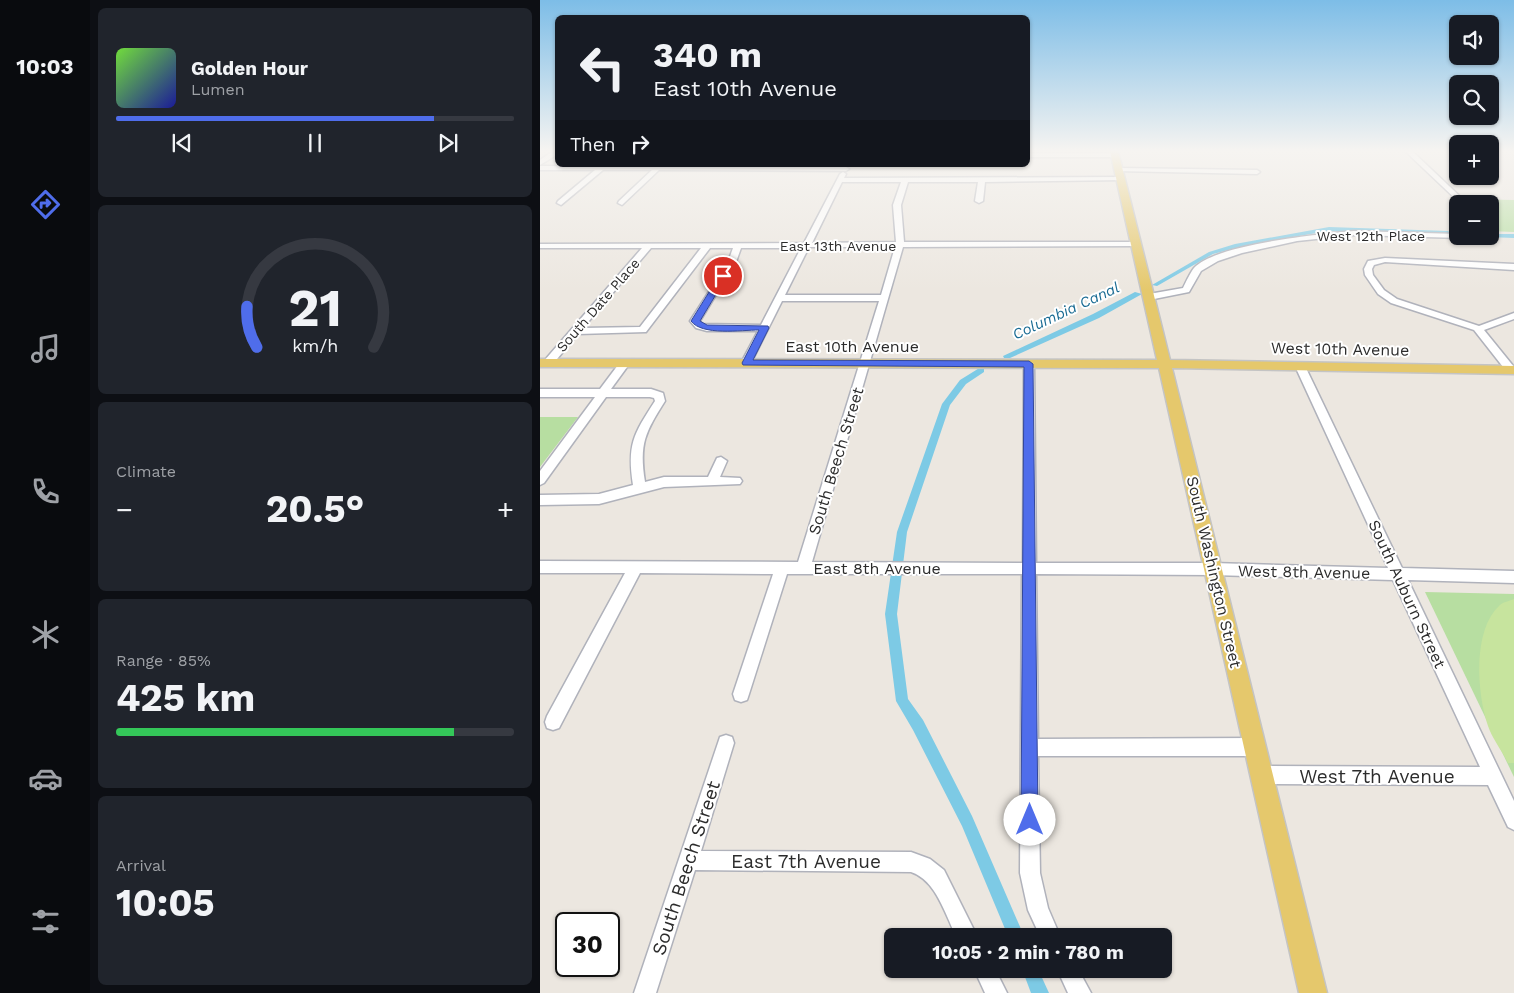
<!DOCTYPE html>
<meta charset="utf-8">
<style>
:root{--surface:#171b24;--page:#20242c;--text:#f1f3f6;--muted:#9ea1a6;--line:#363941;--accent:#4f6deb}
body{margin:0;font-family:"Work Sans",sans-serif;background:var(--page);color:var(--text);height:100vh;display:flex;flex-direction:column;font-size:19px;white-space:nowrap}
*{box-sizing:border-box;margin:0}
p{font-size:16px;color:var(--muted)}
.icon{flex:none;width:28px;height:28px;fill:none;stroke:currentColor;stroke-width:2;stroke-linecap:round;stroke-linejoin:round}
.map{position:relative;flex:1;overflow:hidden}
.side{display:flex;flex-direction:column;gap:8px;padding:8px;background:#0d0f14;width:450px}
.side>*{flex:none}
.top-card{position:absolute;left:15px;top:15px;width:475px;height:152px;border-radius:8px;box-shadow:0 1px 4px #0004;background:#171b24;color:var(--text);overflow:hidden}
.fabs{position:absolute;left:909px;top:15px;display:grid;gap:10px}
.fabs a{display:grid;place-items:center;width:50px;height:50px;border-radius:8px;background:var(--surface);box-shadow:0 1px 4px #0004;font-size:25px}
.speed{position:absolute;left:15px;top:912px;display:flex;gap:10px;font-size:25px;font-weight:700;text-align:center}
.speed>*{display:grid;place-content:center;width:65px;height:65px;border-radius:50%;background:var(--surface);box-shadow:0 1px 4px #0004;line-height:1}
.speed .limit{border:2px solid #111;border-radius:8px;background:#fff;color:#111}
.pin{position:absolute;display:grid;place-items:center;width:42px;height:42px;color:#fff;margin:-21px;border:2px solid #fff;border-radius:50%;box-shadow:0 1px 5px #0007}
.me{position:absolute;width:55px;margin:-28px;rotate:0deg;stroke-linejoin:round;filter:drop-shadow(0 0 4px #0008)}
.turn{display:flex;align-items:center;gap:18px;height:105px;padding:0 15px;font-size:22px}
.turn .icon{width:65px;height:65px;stroke-width:2.5}
.turn b{display:block;font-size:35px;line-height:42px}
.then{display:flex;align-items:center;height:48px;padding:0 15px;background:#0003;gap:10px;font-size:19px}
.big{font-size:38px;font-weight:700;line-height:1.1}
.side .tile{flex:1;display:flex;flex-direction:column;justify-content:center;gap:8px;min-width:0;padding:0 18px;border-radius:8px;background:var(--page)}
.side .dial{align-items:center;gap:0}
.dial svg{height:130px;overflow:visible;fill:none;stroke:var(--line);stroke-width:7;stroke-linecap:round;text-anchor:middle}
.dial text{fill:var(--text);stroke:none}
.song{display:flex;align-items:center;gap:15px}
.cover{width:60px;height:60px;border-radius:8px;background:linear-gradient(135deg,hsl(100 70% 55%),hsl(240 70% 35%))}
.played{height:5px;border-radius:2px;background:linear-gradient(90deg,var(--accent) 80%,var(--line) 80%)}
.keys{display:flex;justify-content:space-around;direction:ltr}
.heat{display:flex;justify-content:space-between;align-items:center;font-size:28px;direction:ltr}
.charge{height:8px;border-radius:4px;background:linear-gradient(90deg,#34c759 85%,var(--line) 0)}
.trip{position:absolute;left:344px;top:928px;width:288px;height:50px;border-radius:8px;background:var(--surface);box-shadow:0 1px 4px #0004;font-weight:700;line-height:50px;text-align:center}
main{display:flex;flex:1;min-height:0}
.menu{display:flex;flex-direction:column;width:90px;justify-content:space-around;align-items:center;background:#090b0e;color:var(--muted)}
.menu .icon{width:35px;height:35px}
.menu .selected{color:var(--accent)}
.menu b{font-size:22px;color:var(--text)}
.map>svg:first-child{display:block}
.green{fill:#b7dea1}
.pitch{fill:#c7e49e}
.lines{fill:none;stroke-linecap:round;stroke-linejoin:round}
.canal{fill:#7dcae5;fill-rule:evenodd}
.minor-casing{stroke:#b0b2bb;stroke-width:3}
.major-casing{stroke:#c4c4c4;stroke-width:3}
.minor{fill:#fff;fill-rule:evenodd}
.major{fill:#e5c86c;fill-rule:evenodd}
.route{fill:#4f6deb;stroke:#334799}
.labels{text-anchor:middle;dominant-baseline:central;stroke-width:4;stroke-linejoin:round;paint-order:stroke}
.far-street-label{font-size:14px;fill:#2c2c2c;stroke:#fff}
.far-water-label{font-size:15px;font-style:italic;fill:#196b93;stroke:#fff}
.street-label{font-size:16px;fill:#2c2c2c;stroke:#fff}
.near-street-label{font-size:19px;fill:#2c2c2c;stroke:#fff}
</style>
<main>
<nav class="menu">
<b>10:03</b>
<svg class="icon selected" aria-label="directions" viewBox="0 0 24 24"><path d="M12 3l9 9-9 9-9-9zM9 14v-3h6M13 9l2 2-2 2"/></svg>
<svg class="icon" aria-label="music" viewBox="0 0 24 24"><path d="M9 18V5l10-2v13"/><circle cx="6" cy="18" r="3"/><circle cx="16" cy="16" r="3"/></svg>
<svg class="icon" aria-label="phone" viewBox="0 0 24 24"><path d="M5 4h4l2 5-3 2q2 4 5 5l2-3 5 2v4C11 20 4 13 5 4z"/></svg>
<svg class="icon" aria-label="climate" viewBox="0 0 24 24"><path d="M12 3v18M4 7l16 10M4 17L20 7"/></svg>
<svg class="icon" aria-label="car" viewBox="0 0 24 24"><path d="M5 17H2v-5l4-1 3-4h7l3 4 3 1v5h-3M9 17h6M6 11h13"/><circle cx="7" cy="17" r="2"/><circle cx="17" cy="17" r="2"/></svg>
<svg class="icon" aria-label="filters" viewBox="0 0 24 24"><path d="M4 7h16M4 17h16"/><circle cx="9" cy="7" r="2"/><circle cx="15" cy="17" r="2"/></svg>
</nav>
<section class="side">
<div class="tile">
<div class="song"><i class="cover"></i><div><b>Golden Hour</b><p>Lumen</p></div></div>
<div class="played"></div>
<div class="keys"><svg class="icon" aria-label="previous" viewBox="0 0 24 24"><path d="M18 5L8 12l10 7zM5 5v14"/></svg><svg class="icon" aria-label="pause" viewBox="0 0 24 24"><path d="M8 5v14M16 5v14"/></svg><svg class="icon" aria-label="next" viewBox="0 0 24 24"><path d="M6 5l10 7-10 7zM19 5v14"/></svg></div>
</div>
<div class="tile dial"><svg viewBox="0 0 100 80">
<path d="M14 69A42 42 0 1 1 86 69"/>
<path d="M14 69A42 42 0 0 1 8 44" stroke="#4f6deb"/>
<text x="50" y="56" font-size="32" font-weight="700">21</text>
<text x="50" y="72" font-size="11">km/h</text>
</svg></div>
<div class="tile"><p>Climate</p>
<div class="heat"><a>−</a><b class="big">20.5°</b><a>+</a></div>
</div>
<div class="tile"><p>Range · 85%</p><b class="big">425 km</b><div class="charge"></div></div>
<div class="tile"><p>Arrival</p><b class="big">10:05</b></div>
</section>
<div class="map">
<svg width="974" height="993" viewBox="0 0 974 993">
<rect width="100%" height="100%" fill="#ece7e0"/>
<g class="green">
<polygon points="927,199 974,200 974,232 950,231 950,204 931,204"/>
<polygon points="0,417 38,417 0,467"/>
<polygon points="885,592 974,594 974,777"/>
</g>
<path class="pitch" d="M 974,599 L 974,763 L 968,763 C 962,751 952,738 948,726 C 937,693 932,630 960,605 C 963,602 970,601 974,599 Z"/>
<g class="lines">
<g class="canal">
<polygon points="789,227 908,231 911,233 908,235 789,231 741,239 696,248 673,254 617,286 612,285 669,252 695,244"/>
<polygon points="950,234 974,234 974,238 948,237"/>
<polygon points="595,292 602,294 559,318 470,358 464,358 463,356 553,314"/>
<polygon points="441,367 444,368 444,372 426,384 410,405 367,532 357,614 368,699 383,720 432,816 484,936 468,936 422,826 373,730 356,701 345,614 357,532 402,404 420,380"/>
<polygon points="482,969 498,969 509,993 491,993"/>
</g>
<g class="minor-casing">
<g id="minor">
<polygon points="13,151 18,151 18,154 0,165 0,160"/>
<polygon points="865,151 872,151 928,204 921,204"/>
<polygon points="488,153 575,153 578,155 575,157 488,157"/>
<polygon points="0,166 306,167 309,169 306,171 119,170 82,205 78,203 79,201 112,170 63,170 21,205 17,203 18,201 55,170 0,170"/>
<polygon points="579,168 717,170 720,172 717,174 577,171 576,170"/>
<path d="M 303,172 L 306,174 L 304,178 L 581,177 L 584,179 L 583,180 L 445,182 L 443,201 L 439,203 L 435,201 L 438,182 L 368,182 L 361,205 L 364,242 L 596,242 L 600,244 L 596,246 L 363,247 L 272,562 L 483,563 L 484,364 L 489,361 L 494,364 L 496,563 L 673,563 L 848,568 L 755,366 L 760,363 L 764,364 L 862,568 L 974,571 L 974,583 L 868,580 L 974,801 L 974,830 L 968,827 L 948,785 L 722,784 L 716,781 L 713,775 L 716,769 L 722,766 L 940,767 L 853,580 L 673,575 L 496,574 L 498,739 L 715,738 L 721,741 L 724,747 L 721,753 L 715,756 L 498,756 L 500,873 L 508,908 L 520,936 L 500,936 L 488,910 L 480,873 L 482,574 L 247,574 L 209,694 L 207,700 L 201,702 L 195,700 L 193,694 L 233,574 L 100,573 L 19,728 L 13,730 L 7,728 L 5,722 L 7,716 L 85,573 L 0,573 L 0,561 L 258,562 L 339,301 L 242,301 L 211,363 L 206,366 L 202,365 L 201,363 L 218,331 L 167,331 L 156,328 L 150,321 L 188,262 L 193,248 L 170,248 L 106,332 L 38,334 L 12,365 L 8,366 L 3,363 L 4,361 L 102,248 L 0,248 L 0,244 L 264,243 L 300,174 ZM 302,182 L 361,182 L 353,205 L 356,242 L 272,243 ZM 269,247 L 355,247 L 341,295 L 245,295 ZM 111,248 L 161,248 L 100,327 L 43,328 ZM 201,248 L 261,248 L 221,325 L 162,324 L 160,321 L 196,262 Z"/>
<path d="M 814,231 L 918,234 L 918,236 L 926,236 L 922,238 L 814,235 L 757,241 L 702,253 L 678,261 L 661,271 L 649,292 L 609,300 L 605,297 L 609,294 L 643,288 C 646,282 650,273 654,268 C 676,244 781,234 814,231 Z"/>
<polygon points="845,258 974,264 974,270 845,262 834,265 832,269 833,275 844,290 857,299 939,326 974,313 974,319 944,330 974,367 974,372 967,372 934,330 851,303 838,294 825,275 824,269 828,261"/>
<path d="M 85,360 L 90,363 L 71,389 L 111,389 L 123,393 L 125,401 C 105,433 99,443 105,482 L 124,477 L 168,477 L 177,458 L 181,457 L 187,461 L 180,477 L 200,478 L 202,481 L 200,484 L 124,487 L 59,504 L 0,505 L 0,495 L 59,494 L 93,485 C 87,445 93,435 115,401 L 114,398 L 110,397 L 66,397 L 4,483 L 0,485 L 0,471 L 55,397 L 0,397 L 0,389 L 60,389 L 81,361 Z"/>
<path d="M 186,735 L 192,737 L 194,743 L 161,851 L 371,852 L 390,859 L 404,870 L 437,936 L 416,936 C 405,914 396,880 371,872 L 155,870 L 116,993 L 94,993 L 178,743 L 180,737 Z"/>
<polygon points="434,969 455,969 467,993 445,993"/>
<polygon points="517,969 538,969 551,993 528,993"/>
</g>
</g>
<g class="major-casing">
<polygon id="major" points="570,151 578,151 630,360 974,366 974,374 632,368 787,993 759,993 619,368 0,367 0,359 617,360"/>
</g>
<use href="#minor" class="minor"/>
<use href="#major" class="major"/>
</g>
<linearGradient id="sky" x2="0" y2="1"><stop stop-color="#7dbde7"/><stop offset="0.52" stop-color="#f6f4f1"/><stop offset="1" stop-color="#f6f4f1" stop-opacity="0"/></linearGradient>
<rect width="974" height="290" fill="url(#sky)"/>
<path class="route" d="M 183,274 L 187,276 L 160,321 L 167,325 L 228,326 L 229,328 L 213,360 L 489,361 L 493,364 L 498,820 L 496,825 L 490,828 L 484,825 L 481,820 L 484,367 L 203,365 L 202,363 L 219,330 C 201,330 162,336 151,321 L 179,276 Z"/>
<g class="labels">
<g class="far-street-label">
<text x="831" y="236">West 12th Place</text>
<text x="298" y="246">East 13th Avenue</text>
<text transform="translate(58 305) rotate(-49)">South Date Place</text>
</g>
<g class="far-water-label">
<text transform="translate(526 311) rotate(-25)">Columbia Canal</text>
</g>
<g class="street-label">
<text x="312" y="346">East 10th Avenue</text>
<text transform="translate(800 349) rotate(1)">West 10th Avenue</text>
<text transform="translate(296 461) rotate(-73)">South Beech Street</text>
<text x="337" y="568">East 8th Avenue</text>
<text transform="translate(674 572) rotate(77)">South Washington Street</text>
<text transform="translate(764 572) rotate(1)">West 8th Avenue</text>
<text transform="translate(867 594) rotate(65)">South Auburn Street</text>
</g>
<g class="near-street-label">
<text x="837" y="776">West 7th Avenue</text>
<text x="266" y="861">East 7th Avenue</text>
<text transform="translate(146 868) rotate(-72)">South Beech Street</text>
</g>
</g>
</svg>
<div class="fabs">
<a><svg class="icon" aria-label="sound" viewBox="0 0 24 24"><path d="M4 9h4l5-4v14l-5-4H4zM17 9q2 3 0 6"/></svg></a>
<a><svg class="icon" aria-label="search" viewBox="0 0 24 24"><circle cx="10" cy="10" r="6"/><path d="M15 15l6 6"/></svg></a>
<a>+</a>
<a>−</a>
</div>
<div class="speed"><div class="limit">30</div></div>
<div class="pin" style="left:183px;top:276px;background:#d93025"><svg class="icon" aria-label="arrive" viewBox="0 0 24 24"><path d="M6 21V4h12l-3 4 3 4H6"/></svg></div>
<svg class="me" style="left:490px;top:820px" viewBox="-20 -20 40 40"><circle r="19" fill="#fff"/><path d="M0-13L10 11 0 6-10 11z" fill="#4f6deb"/></svg>
<div class="trip">10:05 · 2 min · 780 m</div>
<div class="top-card">
<div class="turn"><svg class="icon" aria-label="left" viewBox="0 0 24 24"><path d="M17 20v-9H6M10 6l-5 5 5 5"/></svg><div><b>340 m</b>East 10th Avenue</div></div>
<div class="then">Then<svg class="icon" aria-label="right" viewBox="0 0 24 24"><path d="M7 20v-9h11M14 6l5 5-5 5"/></svg></div>
</div>
</div>
</main>
